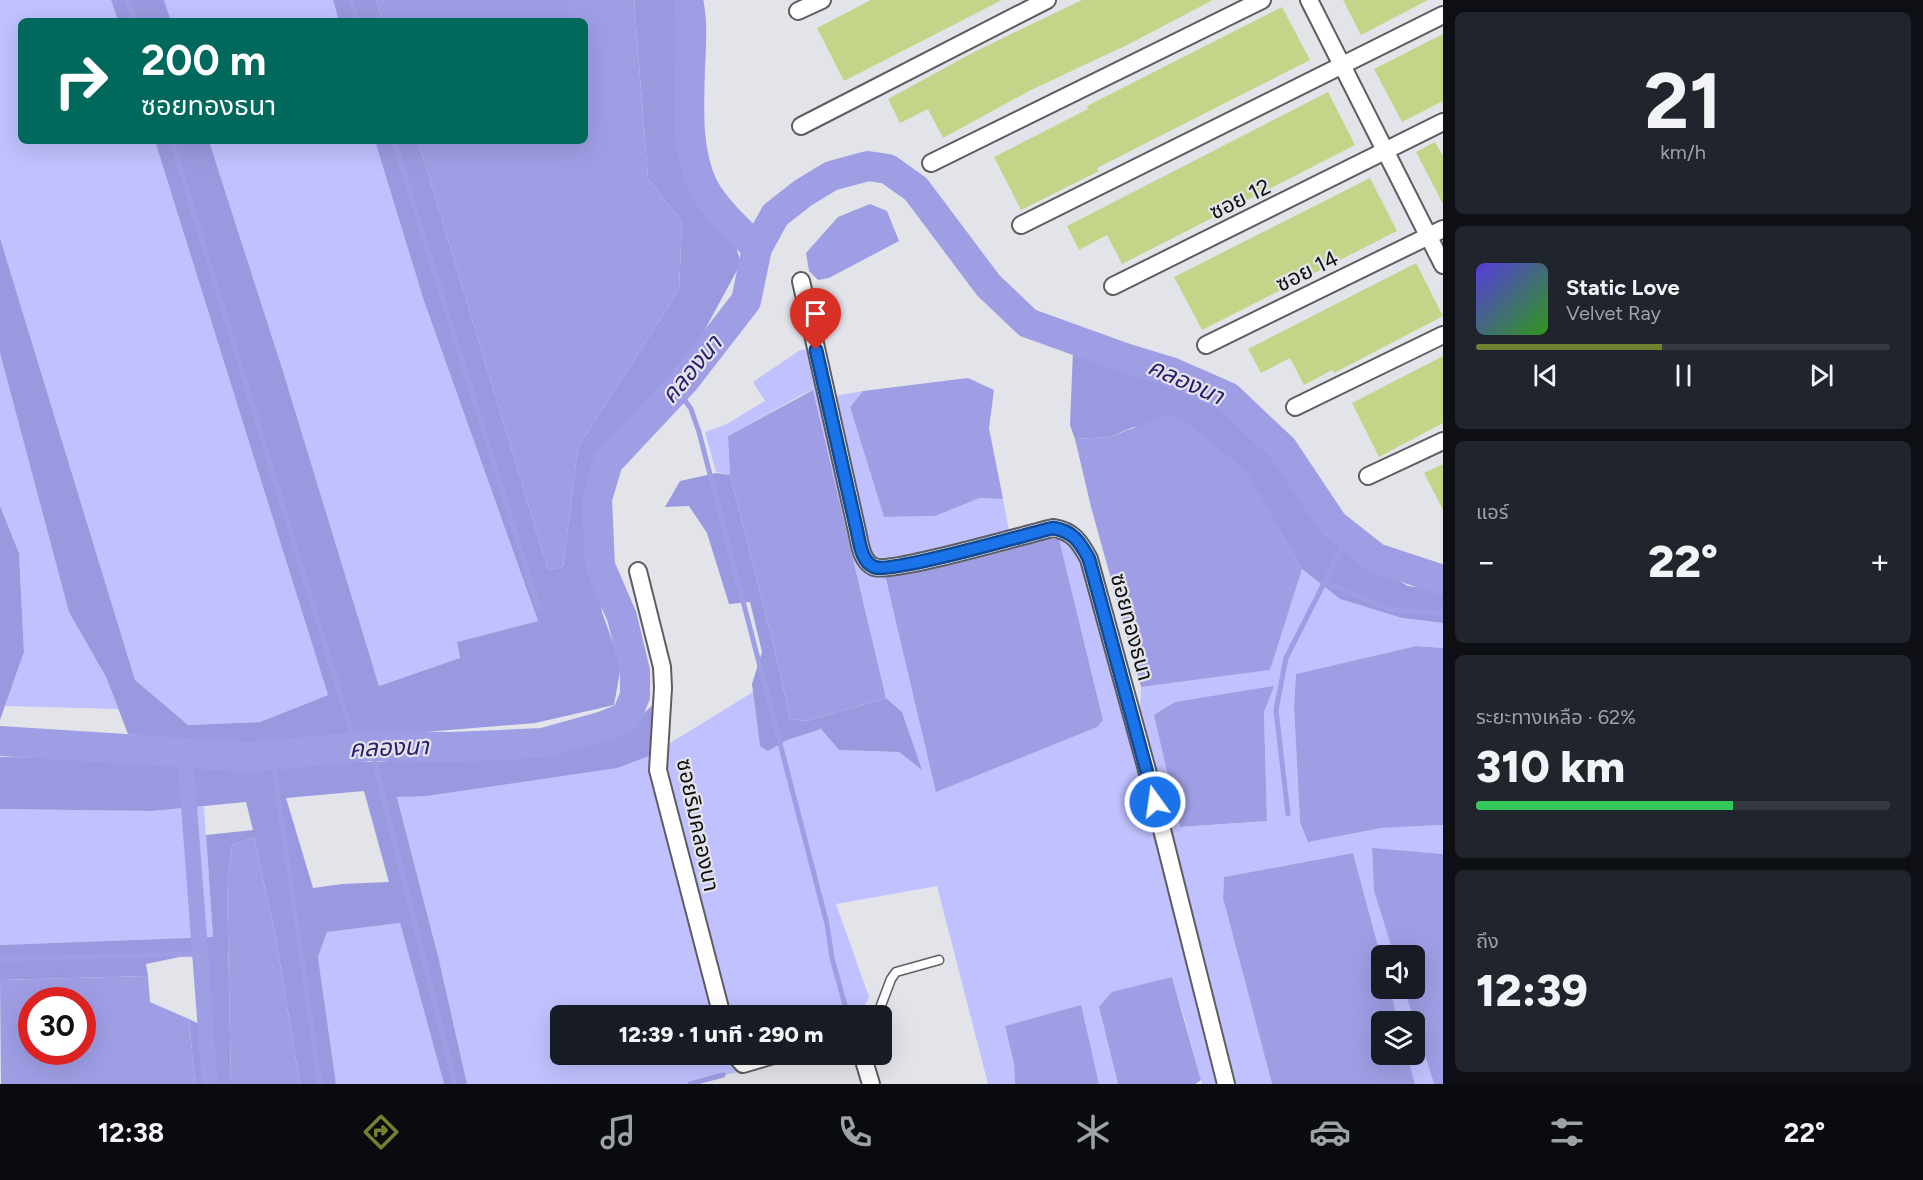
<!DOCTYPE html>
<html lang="th">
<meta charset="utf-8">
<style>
:root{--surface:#171b24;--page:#20242c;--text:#f1f3f6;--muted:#9ea1a6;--line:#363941;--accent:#728130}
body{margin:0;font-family:Figtree,"Noto Sans Thai",sans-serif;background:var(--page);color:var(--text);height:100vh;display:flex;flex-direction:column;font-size:22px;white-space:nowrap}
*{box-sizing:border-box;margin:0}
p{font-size:20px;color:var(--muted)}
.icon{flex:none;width:33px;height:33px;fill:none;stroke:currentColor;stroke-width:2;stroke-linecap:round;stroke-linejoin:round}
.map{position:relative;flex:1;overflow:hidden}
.sheet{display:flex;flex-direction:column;gap:12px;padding:12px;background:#0d0f14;width:480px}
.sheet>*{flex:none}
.top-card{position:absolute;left:18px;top:18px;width:570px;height:126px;border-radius:9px;box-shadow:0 6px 24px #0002;background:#00695c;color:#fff;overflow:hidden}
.controls{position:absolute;left:1371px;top:945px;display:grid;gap:12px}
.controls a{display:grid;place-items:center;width:54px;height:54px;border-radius:9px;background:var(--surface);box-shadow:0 6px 24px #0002;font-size:30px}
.speed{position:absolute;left:18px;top:987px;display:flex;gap:12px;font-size:30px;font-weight:700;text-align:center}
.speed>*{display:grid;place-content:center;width:78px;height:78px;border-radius:50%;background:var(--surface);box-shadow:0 6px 24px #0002;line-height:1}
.speed .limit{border:9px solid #d22;background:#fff;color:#111}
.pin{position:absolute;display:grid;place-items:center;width:51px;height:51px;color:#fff;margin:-62px -26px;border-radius:50% 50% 50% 0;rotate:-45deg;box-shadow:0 0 6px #0007}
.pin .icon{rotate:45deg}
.me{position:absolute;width:66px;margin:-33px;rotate:346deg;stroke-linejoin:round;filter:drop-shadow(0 0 4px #0008)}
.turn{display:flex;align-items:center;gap:21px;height:126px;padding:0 24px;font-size:27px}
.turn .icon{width:78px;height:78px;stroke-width:2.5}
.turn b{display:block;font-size:42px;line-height:51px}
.big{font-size:45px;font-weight:800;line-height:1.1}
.sheet .card{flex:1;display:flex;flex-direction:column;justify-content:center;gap:9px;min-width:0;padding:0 21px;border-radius:9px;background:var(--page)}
.sheet .dial{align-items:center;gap:0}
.dial b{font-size:78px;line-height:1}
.song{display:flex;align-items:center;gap:18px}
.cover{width:72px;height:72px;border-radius:9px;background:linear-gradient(135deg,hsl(250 70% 55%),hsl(110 70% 35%))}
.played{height:6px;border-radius:3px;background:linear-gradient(90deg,var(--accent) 45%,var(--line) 45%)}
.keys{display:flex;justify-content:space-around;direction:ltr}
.heat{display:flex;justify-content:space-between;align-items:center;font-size:33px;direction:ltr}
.charge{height:9px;border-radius:4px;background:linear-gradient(90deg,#34c759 62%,var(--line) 0)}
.trip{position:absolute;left:550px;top:1005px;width:342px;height:60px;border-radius:9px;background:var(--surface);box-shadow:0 6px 24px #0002;font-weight:800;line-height:60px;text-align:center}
.menu{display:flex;height:96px;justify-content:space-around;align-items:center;background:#090b0e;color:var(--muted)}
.menu .icon{width:42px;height:42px}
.menu .on{color:var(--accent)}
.menu b{font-size:27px;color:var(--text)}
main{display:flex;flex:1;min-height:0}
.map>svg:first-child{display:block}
.green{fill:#c0c1fe;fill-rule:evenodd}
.forest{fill:#9a99df;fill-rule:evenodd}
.water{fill:#9f9ee5;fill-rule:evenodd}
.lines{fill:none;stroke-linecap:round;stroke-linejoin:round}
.stream{stroke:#9f9ee5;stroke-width:5}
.canal{stroke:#9f9ee5;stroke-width:16}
.river{stroke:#9f9ee5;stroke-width:30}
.building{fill:#c3d588}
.service-casing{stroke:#5d5d62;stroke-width:11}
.minor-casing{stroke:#5d5d62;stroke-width:20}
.service{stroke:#fff;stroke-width:8}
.minor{stroke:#fff;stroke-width:16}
.route-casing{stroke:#114b97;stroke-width:15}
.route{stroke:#1a73e8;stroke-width:10}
.labels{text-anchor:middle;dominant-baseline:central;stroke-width:4.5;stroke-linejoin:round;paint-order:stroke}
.street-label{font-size:22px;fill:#0f0f11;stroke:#e3e4ea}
.water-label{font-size:24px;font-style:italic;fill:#2c1d6e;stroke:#e3e4ea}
</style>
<main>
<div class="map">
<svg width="1443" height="1084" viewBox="0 0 1443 1084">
<rect width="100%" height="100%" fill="#e3e4ea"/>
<g class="green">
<polygon points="0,0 111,0 118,21 21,21 21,141 155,141 328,695 260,722 187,725 135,680 0,238"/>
<polygon points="164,0 333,0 339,21 171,21"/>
<polygon points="209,141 375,141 424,301 538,621 457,642 460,658 379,686 282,368"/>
<polygon points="822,349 834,396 863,391 850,407 884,517 935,516 980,498 1003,499 1009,531 923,553 882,558 887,586 1103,720 1059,539 1066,538 1080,555 1220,1084 1202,1084 1185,1020 1172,977 1099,1007 1118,1084 1099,1084 1095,1071 1006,1026 1014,1063 1015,1084 988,1084 937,886 836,904 869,997 860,1015 561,1016 561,1054 811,1055 687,1084 467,1084 439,960 397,796 426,796 649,756 753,692 760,746 821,729 839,750 899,752 921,769 902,712 886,698 813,390 801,395 728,436 730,475 716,472 705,432 725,425 765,401 753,382 800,350"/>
<polygon points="0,353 69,611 106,677 118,709 5,706 24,652 19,553 0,506"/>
<path d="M 1302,569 L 1340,599 L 1402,618 L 1443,623 L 1443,648 L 1416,646 L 1296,674 L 1294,707 L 1300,822 L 1381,828 L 1443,825 L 1443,854 L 1372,849 L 1374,891 L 1394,955 L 1382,956 L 1381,957 L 1353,853 L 1224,877 L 1223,898 L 1272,1084 L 1234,1084 L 1140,709 L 1141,687 L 1269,670 ZM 1264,712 L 1267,821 L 1180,827 Z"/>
<polygon points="204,806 213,937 0,945 0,809 152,811"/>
<polygon points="400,923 444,1084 336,1084 318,957 327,932"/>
<polygon points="1390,989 1404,989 1434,1084 1415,1084 1407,1055 1414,1054 1414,1022 1398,1021"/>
</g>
<g class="forest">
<polygon points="111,0 164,0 171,21 118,21"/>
<polygon points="333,0 376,0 382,21 339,21"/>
<polygon points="634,0 677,0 686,110 687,174 733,238 741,263 696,346 612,450 589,523 602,612 621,666 614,705 535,723 229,748 128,734 106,677 69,612 0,353 0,238 135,680 188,725 260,722 328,695 155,141 209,141 282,368 379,686 460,658 457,642 538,621 424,301 375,141 418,141 548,570 563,567 578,447 679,290 682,222 648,179"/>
<polygon points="1073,350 1122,365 1229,406 1251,427 1275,456 1325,534 1370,565 1408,586 1443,590 1443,623 1402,618 1340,599 1302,569 1246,472 1134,427 1109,437 1075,439 1070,425"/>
<polygon points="716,473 730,475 774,647 790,719 807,721 886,698 902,712 922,770 899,752 839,750 821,729 787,740 768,751 760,746 752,684 762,652 750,602 729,604 707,533 689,506 665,507 680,481"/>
<polygon points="0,506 19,553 24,652 0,720"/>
<path d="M 653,705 L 654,728 L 649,756 L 617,768 L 426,796 L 397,797 L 439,960 L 467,1084 L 444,1084 L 400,923 L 327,932 L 318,957 L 336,1084 L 300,1084 L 276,939 L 254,837 L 232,845 L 227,883 L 231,1084 L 195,1084 L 189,1019 L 201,1025 L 194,954 L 146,964 L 148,976 L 0,980 L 0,945 L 213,937 L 206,835 L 253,830 L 246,802 L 152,811 L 0,809 L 0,757 L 375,762 L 562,749 L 612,734 L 637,719 ZM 364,791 L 389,882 L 342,884 L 313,888 L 286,798 Z"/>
</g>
<g class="water">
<polygon points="376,0 634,0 648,179 682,222 679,290 578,447 563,567 548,570 418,141 585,141 585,21 382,21"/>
<polygon points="870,204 887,211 899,241 829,278 818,280 809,271 806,253 838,217"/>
<polygon points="968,378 994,390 989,428 1003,499 980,498 935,516 884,517 850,407 863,391"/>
<polygon points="813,390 886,698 807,721 790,719 774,647 730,475 728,436"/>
<polygon points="1169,415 1189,424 1247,472 1302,569 1270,670 1141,687 1091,507 1075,439 1109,437"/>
<polygon points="1041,539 1059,539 1103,720 1097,727 936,792 885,575"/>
<polygon points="1416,646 1443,648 1443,825 1381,828 1308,842 1300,822 1294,707 1296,674"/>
<polygon points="1274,686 1264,712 1267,821 1180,827 1154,715 1175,702"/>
<polygon points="254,837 276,939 300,1084 231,1084 227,883 232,845"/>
<polygon points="1372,848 1443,854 1443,1084 1434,1084 1404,989 1414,988 1414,956 1394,955 1374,891"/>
<polygon points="1353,853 1381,957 1382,988 1390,989 1398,1021 1382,1022 1382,1054 1407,1055 1415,1084 1272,1084 1223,898 1224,877"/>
<path d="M 148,976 L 150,1002 L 189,1019 L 195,1084 L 1,1084 L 0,980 ZM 32,1000 L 82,1000 L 82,1052 L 32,1052 Z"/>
<polygon points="1172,977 1201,1080 1195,1084 1118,1084 1099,1007 1112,992"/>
<polygon points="1081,1005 1099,1084 1015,1084 1014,1063 1005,1026"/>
</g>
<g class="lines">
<g class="stream">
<polyline points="128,0 135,21"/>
<polyline points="351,0 357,21"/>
<polyline points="172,141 356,747"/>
<polyline points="394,141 539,609"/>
<polyline points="677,389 691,409 699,432 827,924 832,958 848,1016"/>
<polyline points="1325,582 1391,610 1443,613"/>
<polyline points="371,746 455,1084"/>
<polyline points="272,755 320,1084"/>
<polyline points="1288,814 1276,710 1286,658 1348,536"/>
<polyline points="0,959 200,954"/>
<polyline points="690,1084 723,1075"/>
</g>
<polyline class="canal" points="185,753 210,1084"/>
<g class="river">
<path d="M 688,0 C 693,22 691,46 690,68 C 689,106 686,151 703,186 C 714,208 739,231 757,248"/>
<polyline points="0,741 250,757 371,746 452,747 543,743 604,726 626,717 635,696 635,671 622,617 600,566 597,499 608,462 684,381 746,301 757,248 775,215 803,193 831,176 868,166 888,169 916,189 988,285 1028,323 1125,358 1171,372 1228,397 1283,449 1333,524 1376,558 1443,580"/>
</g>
</g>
<g class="building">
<polygon points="871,0 1002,0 844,81 817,28"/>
<polygon points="1082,0 1213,0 1129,44 1031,90 943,138 928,109 900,123 888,99 974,52"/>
<polygon points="1343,0 1428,0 1361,35"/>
<polygon points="1282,7 1310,60 1097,168 1099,171 1021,210 994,157 1088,109 1087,106"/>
<polygon points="1443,34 1443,101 1402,122 1374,69"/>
<polygon points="1328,92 1355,145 1122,264 1107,235 1079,250 1067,226"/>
<polygon points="1435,142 1443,156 1443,204 1416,152"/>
<polygon points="1370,178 1397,231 1202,330 1174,277"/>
<polygon points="1416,263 1443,316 1334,373 1332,370 1304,385 1290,358 1261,373 1248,349"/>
<polygon points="1443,356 1443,423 1379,457 1352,403"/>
<polygon points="1443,464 1443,510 1424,473"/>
</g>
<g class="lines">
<g class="service-casing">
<polyline id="service" points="877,1016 891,979 896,972 939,960"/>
</g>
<g class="minor-casing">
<g id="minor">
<polyline points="1309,0 1443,265"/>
<polyline points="798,11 822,0"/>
<polyline points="801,126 1047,0"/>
<polyline points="931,163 1262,0"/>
<polyline points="1021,225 1443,15"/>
<path d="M 801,281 L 857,531 C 860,544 861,561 874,567 C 891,574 1027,534 1053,528 C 1073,531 1080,542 1089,559 L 1147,770 L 1226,1084"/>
<polyline points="1113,286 1443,122"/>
<polyline points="1206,345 1443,229"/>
<polyline points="1295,407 1443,335"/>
<polyline points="1368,476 1443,441"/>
<polyline points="638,571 662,667 663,688 658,770 722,1016"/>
<polyline points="734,1054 743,1064 777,1054"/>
<polyline points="862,1054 871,1084"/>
</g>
</g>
<use href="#service" class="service"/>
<use href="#minor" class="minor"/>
</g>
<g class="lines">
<g class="route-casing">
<path id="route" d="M 816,350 L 857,531 C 860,544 861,561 874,567 C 891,574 1027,534 1053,528 C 1073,531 1080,542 1089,559 L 1155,802"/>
</g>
<use href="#route" class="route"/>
</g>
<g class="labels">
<g class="street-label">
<text transform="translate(1240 199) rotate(-26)">ซอย 12</text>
<text transform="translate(1307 271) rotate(-26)">ซอย 14</text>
<text transform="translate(1132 627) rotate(75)">ซอยทองธนา</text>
<text transform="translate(698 825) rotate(78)">ซอยริมคลองนา</text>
</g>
<g class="water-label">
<text transform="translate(691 369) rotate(-50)">คลองนา</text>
<text transform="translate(1186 381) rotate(24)">คลองนา</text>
<text transform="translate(389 747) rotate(-2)">คลองนา</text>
</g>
</g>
</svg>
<div class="controls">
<a><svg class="icon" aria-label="sound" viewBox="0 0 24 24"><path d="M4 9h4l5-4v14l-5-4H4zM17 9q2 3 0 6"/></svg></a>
<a><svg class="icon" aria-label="layers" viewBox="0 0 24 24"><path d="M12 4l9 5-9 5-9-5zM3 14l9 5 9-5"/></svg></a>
</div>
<div class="speed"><div class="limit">30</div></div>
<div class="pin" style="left:816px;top:350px;background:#d93025"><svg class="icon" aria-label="arrive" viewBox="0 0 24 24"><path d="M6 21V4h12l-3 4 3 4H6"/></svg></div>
<svg class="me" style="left:1155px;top:802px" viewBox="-20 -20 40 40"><circle r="17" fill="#1a73e8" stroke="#fff" stroke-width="3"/><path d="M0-11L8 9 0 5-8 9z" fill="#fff"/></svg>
<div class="trip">12:39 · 1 นาที · 290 m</div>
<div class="top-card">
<div class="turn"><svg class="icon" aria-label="right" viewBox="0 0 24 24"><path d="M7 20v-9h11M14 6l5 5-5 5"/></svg><div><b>200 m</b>ซอยทองธนา</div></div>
</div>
</div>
<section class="sheet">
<div class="card dial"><b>21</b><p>km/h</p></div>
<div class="card">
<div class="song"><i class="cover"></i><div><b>Static Love</b><p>Velvet Ray</p></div></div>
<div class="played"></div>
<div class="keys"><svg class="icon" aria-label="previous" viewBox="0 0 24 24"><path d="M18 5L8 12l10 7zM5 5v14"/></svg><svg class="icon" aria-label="pause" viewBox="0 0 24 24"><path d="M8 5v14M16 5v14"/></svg><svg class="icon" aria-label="next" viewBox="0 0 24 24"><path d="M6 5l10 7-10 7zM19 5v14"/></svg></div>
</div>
<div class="card"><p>แอร์</p>
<div class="heat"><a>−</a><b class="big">22°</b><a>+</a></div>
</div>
<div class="card"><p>ระยะทางเหลือ · 62%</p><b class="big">310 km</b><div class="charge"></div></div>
<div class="card"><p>ถึง</p><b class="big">12:39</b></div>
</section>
</main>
<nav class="menu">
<b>12:38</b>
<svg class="icon on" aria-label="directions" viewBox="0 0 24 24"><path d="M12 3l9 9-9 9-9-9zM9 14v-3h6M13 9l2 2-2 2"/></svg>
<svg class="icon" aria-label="music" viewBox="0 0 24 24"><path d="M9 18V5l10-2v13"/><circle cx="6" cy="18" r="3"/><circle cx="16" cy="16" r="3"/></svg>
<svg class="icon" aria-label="phone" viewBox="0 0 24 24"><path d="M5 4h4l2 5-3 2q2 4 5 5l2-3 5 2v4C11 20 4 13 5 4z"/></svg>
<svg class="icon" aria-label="climate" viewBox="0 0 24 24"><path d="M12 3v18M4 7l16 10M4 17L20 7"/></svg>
<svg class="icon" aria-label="car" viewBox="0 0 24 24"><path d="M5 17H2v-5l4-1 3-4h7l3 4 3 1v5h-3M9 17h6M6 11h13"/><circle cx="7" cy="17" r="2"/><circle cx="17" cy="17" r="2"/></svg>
<svg class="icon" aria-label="filters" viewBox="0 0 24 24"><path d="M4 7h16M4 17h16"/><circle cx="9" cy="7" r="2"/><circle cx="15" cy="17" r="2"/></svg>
<b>22°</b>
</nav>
